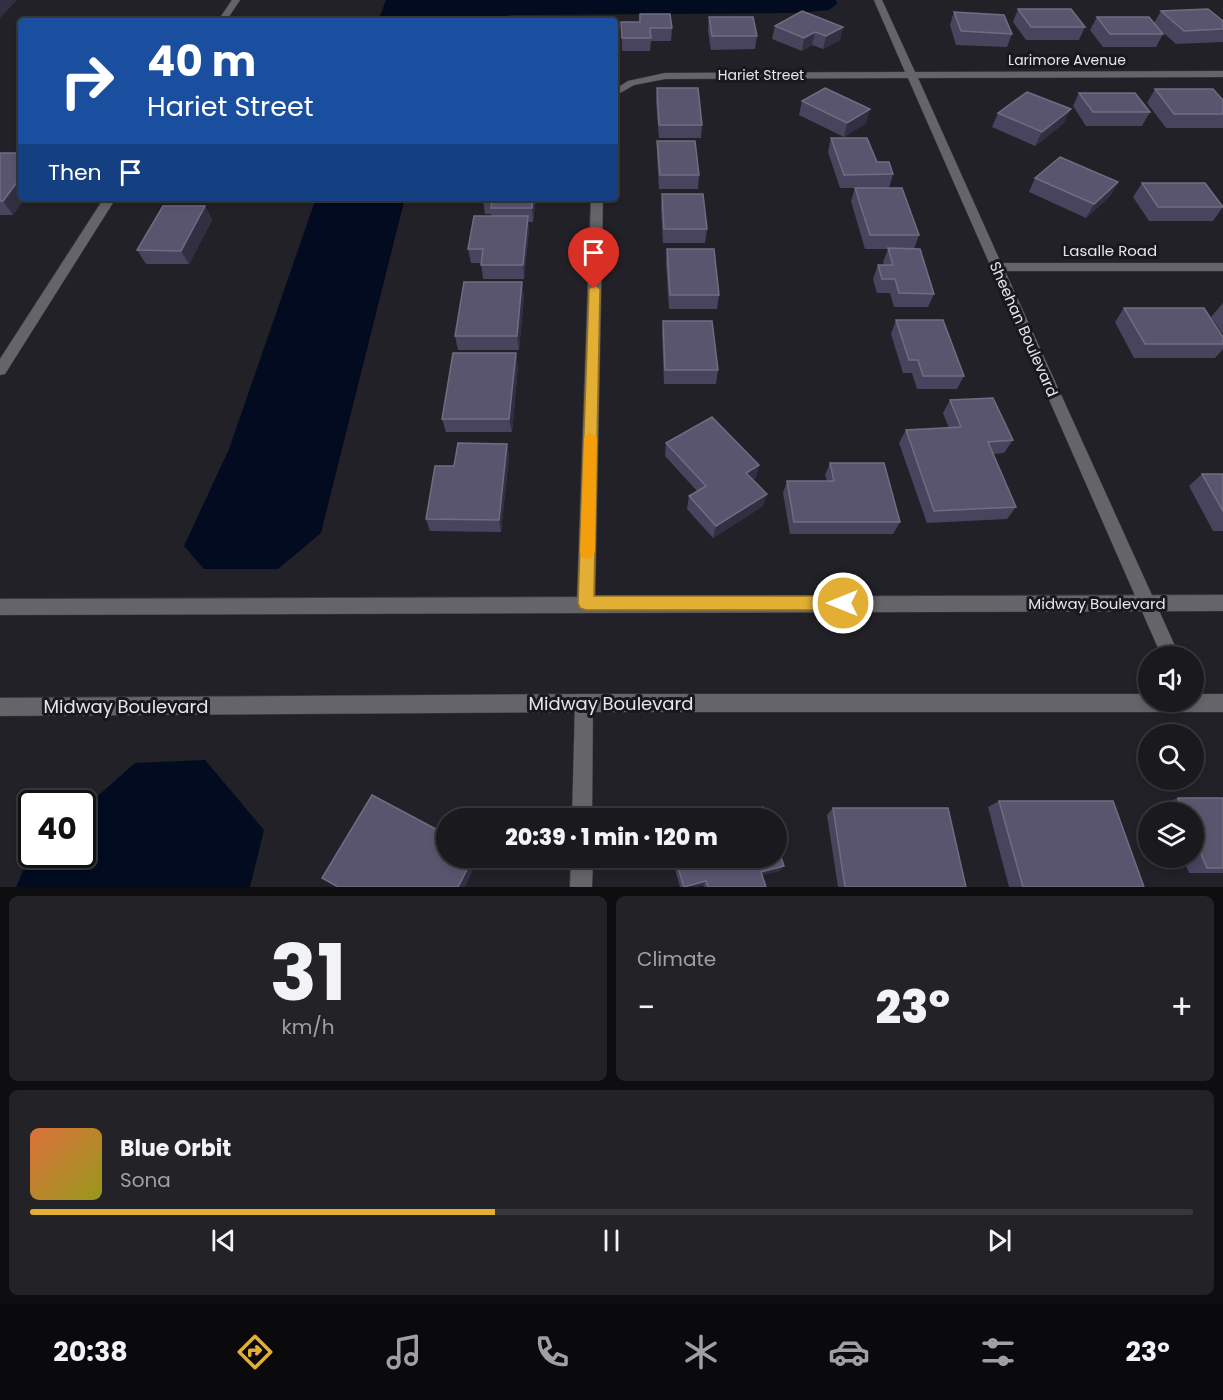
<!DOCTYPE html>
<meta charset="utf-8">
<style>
:root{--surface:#1a191d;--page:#232226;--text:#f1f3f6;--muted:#9fa0a4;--line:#38383b;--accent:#e2af34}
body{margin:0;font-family:Poppins,sans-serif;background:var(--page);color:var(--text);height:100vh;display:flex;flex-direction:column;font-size:22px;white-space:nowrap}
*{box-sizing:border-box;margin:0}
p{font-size:20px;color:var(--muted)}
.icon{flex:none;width:33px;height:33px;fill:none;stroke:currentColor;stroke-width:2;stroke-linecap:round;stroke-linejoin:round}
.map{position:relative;height:887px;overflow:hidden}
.drawer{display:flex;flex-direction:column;gap:9px;padding:9px;background:#0e0e10;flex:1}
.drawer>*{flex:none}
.hud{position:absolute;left:18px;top:18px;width:600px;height:183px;border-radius:6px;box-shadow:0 3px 9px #0003,0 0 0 2px var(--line);background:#1a4fa0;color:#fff;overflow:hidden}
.buttons{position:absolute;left:1138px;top:646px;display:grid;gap:12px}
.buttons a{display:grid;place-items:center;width:66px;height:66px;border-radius:50%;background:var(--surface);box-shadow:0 3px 9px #0003,0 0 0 2px var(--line);font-size:30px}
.speed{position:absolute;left:18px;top:790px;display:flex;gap:12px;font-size:30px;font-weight:700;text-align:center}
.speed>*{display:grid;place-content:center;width:78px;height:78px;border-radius:50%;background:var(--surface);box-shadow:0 3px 9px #0003,0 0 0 2px var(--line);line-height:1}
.speed .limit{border:3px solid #111;border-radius:9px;background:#fff;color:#111}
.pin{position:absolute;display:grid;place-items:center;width:51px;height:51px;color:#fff;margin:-62px -26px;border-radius:50% 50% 50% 0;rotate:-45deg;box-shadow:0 0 6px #0007}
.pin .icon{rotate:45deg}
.me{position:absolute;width:66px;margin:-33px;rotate:270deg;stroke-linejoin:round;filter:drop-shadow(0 0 4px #0008)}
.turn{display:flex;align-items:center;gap:21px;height:126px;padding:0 30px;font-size:27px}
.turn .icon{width:78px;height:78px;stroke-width:2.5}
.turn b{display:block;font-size:42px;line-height:51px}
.then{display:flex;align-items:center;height:57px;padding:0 30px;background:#0003;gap:12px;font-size:22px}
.big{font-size:45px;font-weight:800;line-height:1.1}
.drawer .widget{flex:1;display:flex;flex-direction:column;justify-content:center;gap:9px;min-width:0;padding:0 21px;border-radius:9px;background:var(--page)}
.drawer .dial{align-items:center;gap:0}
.dial b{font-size:78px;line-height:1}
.song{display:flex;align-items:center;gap:18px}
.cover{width:72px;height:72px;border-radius:9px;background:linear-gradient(135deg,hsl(20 70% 55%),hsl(60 70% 35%))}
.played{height:6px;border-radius:3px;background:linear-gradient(90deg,var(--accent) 40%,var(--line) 40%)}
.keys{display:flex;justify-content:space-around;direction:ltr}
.heat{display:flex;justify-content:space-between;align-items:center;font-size:33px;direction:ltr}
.drawer .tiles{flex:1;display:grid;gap:9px;grid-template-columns:1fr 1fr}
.widget:last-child{grid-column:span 2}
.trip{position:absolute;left:436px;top:808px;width:351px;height:60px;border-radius:30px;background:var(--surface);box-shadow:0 3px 9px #0003,0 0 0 2px var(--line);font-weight:800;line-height:60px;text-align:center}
.tabs{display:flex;height:96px;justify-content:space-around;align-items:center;background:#0a0a0c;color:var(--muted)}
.tabs .icon{width:42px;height:42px}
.tabs .selected{color:var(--accent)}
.tabs b{font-size:27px;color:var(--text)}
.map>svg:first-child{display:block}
.water{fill:#020b20}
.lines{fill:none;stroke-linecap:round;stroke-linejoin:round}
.minor-casing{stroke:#3d3c42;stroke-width:1}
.tertiary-casing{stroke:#3d3c42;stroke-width:1}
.minor{fill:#656569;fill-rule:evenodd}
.tertiary{fill:#656569;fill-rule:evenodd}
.wall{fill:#49445e}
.shaded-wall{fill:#322f42}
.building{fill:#5a556e;stroke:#706c81;stroke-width:1.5}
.route{fill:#e2af34;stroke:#937222;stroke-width:1.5}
.slow{fill:#f59e0b}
.labels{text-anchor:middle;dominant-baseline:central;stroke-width:6;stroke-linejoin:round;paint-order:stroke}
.far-street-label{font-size:14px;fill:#e6e5ea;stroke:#19181e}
.street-label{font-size:15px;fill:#e6e5ea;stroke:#19181e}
.near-street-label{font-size:18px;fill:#e6e5ea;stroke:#19181e}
</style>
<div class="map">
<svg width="1223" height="887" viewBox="0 0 1223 887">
<rect width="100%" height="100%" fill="#222127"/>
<g class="water">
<polygon points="386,0 836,0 837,4 829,10 795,13 512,15 476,21 378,21"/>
<polygon points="316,198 405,198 321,533 278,569 204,569 184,546 229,449"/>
<polygon points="205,760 264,830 250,887 16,887 31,853 32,855 82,855 83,809 135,763"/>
</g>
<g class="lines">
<g class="minor-casing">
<g id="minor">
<polygon points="232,0 240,0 226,21 218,21"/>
<polygon points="874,0 882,0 915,72 1223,71 1223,77 918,78 1001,263 1223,263 1223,271 1005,271 1180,657 1162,657 908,78 665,79 634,85 615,96 615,89 628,81 665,73 905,72"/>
<polygon points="104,198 116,198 5,374 0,375 0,359"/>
<polygon points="591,198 603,198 595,603 592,609 586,611 580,609 577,603"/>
<polygon points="584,694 591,696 593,703 592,819 572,819 575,703 577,696"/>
<polygon points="571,858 593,858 592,887 570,887"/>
</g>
</g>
<g class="tertiary-casing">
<g id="tertiary">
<polygon points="1223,595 1223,611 0,615 0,599"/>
<polygon points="584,694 1149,694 1149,702 1194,702 1194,694 1223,694 1223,712 584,712 0,716 0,698"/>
</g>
</g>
<use href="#minor" class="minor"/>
<use href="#tertiary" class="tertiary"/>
</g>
<g class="wall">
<polygon points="1018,9 1085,27 1079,40 1026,40 1013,22"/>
<polygon points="1161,11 1223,21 1223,42 1176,44 1159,29 1163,34 1156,47 1103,47 1090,30 1097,17 1154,23"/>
<polygon points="954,12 1012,34 1007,47 956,45 950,25"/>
<polygon points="640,14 672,28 671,41 651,41 650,51 622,51 621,22 639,22"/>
<polygon points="709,17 757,36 755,49 711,50 708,31"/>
<polygon points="775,26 843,27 840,40 823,49 812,45 802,51 772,39"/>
<polygon points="657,88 702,125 701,138 659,138 656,101"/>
<polygon points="1155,89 1223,100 1223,128 1166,128 1147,103"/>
<polygon points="1079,93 1150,112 1142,126 1086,126 1073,106"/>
<polygon points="802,101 866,123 844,137 799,115"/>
<polygon points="998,113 1064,123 1035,146 992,127"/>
<polygon points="831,138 877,162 893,174 889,188 919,235 914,249 934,294 928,307 894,307 890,293 877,293 873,279 878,265 884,265 883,262 888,249 865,249 851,201 855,188 840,188 828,152"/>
<polygon points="657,141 699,175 698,189 659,189 657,155"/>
<polygon points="0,153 21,198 25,198 13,215 0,215"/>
<polygon points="1035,178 1118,182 1110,196 1086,218 1029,192"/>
<polygon points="1142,183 1223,207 1213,221 1149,221 1133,197"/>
<polygon points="662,194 707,229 705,243 663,243 661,208"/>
<polygon points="178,198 217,198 216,201 179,200"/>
<polygon points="536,198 533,222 528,222 529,230 524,279 483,279 481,263 471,263 468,249 492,216 491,214 485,214 483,200"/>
<polygon points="205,206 212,220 189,264 146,264 137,250"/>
<polygon points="667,249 719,295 717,309 669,309 666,263"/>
<polygon points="524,296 519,350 458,350 455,336"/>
<polygon points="1223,303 1223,334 1211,317"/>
<polygon points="1124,308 1223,337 1223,349 1215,358 1134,358 1115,322"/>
<polygon points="896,320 964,376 957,389 917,389 912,373 903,373 891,334"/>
<polygon points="663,321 718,370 716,384 664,384 662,334"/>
<polygon points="518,366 512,432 446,432 442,419"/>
<polygon points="950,400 1013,440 1004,453 993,454 1016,507 1007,519 927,523 899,443 906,430 949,428 943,413"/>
<polygon points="666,443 756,478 753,480 763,506 713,538 687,509 689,496 697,491 665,456"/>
<polygon points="507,444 509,456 501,532 430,531 426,519 454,466"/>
<polygon points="830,463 900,522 893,534 790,534 783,493 787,481 827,481 825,475"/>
<polygon points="1202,474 1223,474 1223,531 1213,531 1189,486"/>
<polygon points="1178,798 1223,798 1223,873 1189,873 1183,858 1194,858 1194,813 1165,813 1162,805"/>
<polygon points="999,801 1144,887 1009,887 988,807"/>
<polygon points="833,808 966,887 838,887 827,815"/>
<polygon points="672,858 777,858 784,866 779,871 762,875 766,887 704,887 703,885 697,887 680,887"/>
</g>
<g class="shaded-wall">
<polygon points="0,0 17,0 0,18"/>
<polygon points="843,27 840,40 823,49 826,36"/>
<polygon points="815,32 812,45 802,51 804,38"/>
<polygon points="870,109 866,123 844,137 847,123"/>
<polygon points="1071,109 1064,123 1035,146 1042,132"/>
<polygon points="21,177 21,198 25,198 13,215 3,201"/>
<polygon points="1118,182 1110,196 1086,218 1094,204"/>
<polygon points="533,198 536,198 533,222 532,208"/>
<polygon points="205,206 212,220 189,264 181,251"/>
<polygon points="528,216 529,230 524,279 523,265"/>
<polygon points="522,282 524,296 519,350 517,336"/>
<polygon points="516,353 518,366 512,432 509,419"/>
<polygon points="507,444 509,456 501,532 499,520"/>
<polygon points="759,465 756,478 743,486 746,473"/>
<polygon points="767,494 763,506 713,538 716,526"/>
<polygon points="473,858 479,858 465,887 458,887"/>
<polygon points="784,866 779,871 757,877 761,872"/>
<polygon points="706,881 703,885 697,887 685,887"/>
</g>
<g class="building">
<polygon points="1018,9 1071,9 1085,27 1031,27"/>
<polygon points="1208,9 1223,21 1223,29 1184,31 1161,11"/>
<polygon points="802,11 843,27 826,36 815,32 804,38 775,26"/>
<polygon points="954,12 1004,15 1012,34 961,31"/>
<polygon points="640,14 670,14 672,28 650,28 651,38 622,38 621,22 640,22"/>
<polygon points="709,17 753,17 757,36 712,36"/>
<polygon points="1097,17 1149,17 1163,34 1110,34"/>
<polygon points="657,88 698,88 702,125 659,125"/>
<polygon points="825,88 870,109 847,123 802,101"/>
<polygon points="1155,89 1213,89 1223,100 1223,114 1174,114"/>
<polygon points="1027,92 1071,109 1042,132 998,113"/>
<polygon points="1079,93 1135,93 1150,112 1093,112"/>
<polygon points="831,138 867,138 877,162 889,162 893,174 844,175"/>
<polygon points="657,141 695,141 699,175 660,175"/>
<polygon points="0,153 21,153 21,177 3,201 0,201"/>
<polygon points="1060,157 1118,182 1094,204 1035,178"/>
<polygon points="1142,183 1205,183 1223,207 1158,207"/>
<polygon points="855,188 902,188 919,235 870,235"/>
<polygon points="662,194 703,194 707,229 664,229"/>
<polygon points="484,198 533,198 532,208 491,208 492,200 483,200"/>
<polygon points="163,206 205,206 181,251 137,250"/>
<polygon points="474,216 528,216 523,265 481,265 483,249 468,249"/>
<polygon points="888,248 920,249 934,294 899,293 895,279 882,279 878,265 893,265"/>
<polygon points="667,249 714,249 719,295 670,295"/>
<polygon points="464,282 522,282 517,336 455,336"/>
<polygon points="1124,308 1204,308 1223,337 1223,344 1145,344"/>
<polygon points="896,320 943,320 964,376 923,376 918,360 909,360"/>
<polygon points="663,321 712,321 718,370 665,370"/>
<polygon points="453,353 516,353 509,419 442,419"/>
<polygon points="993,398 1013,440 988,442 1016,507 934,511 906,430 961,427 950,400"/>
<polygon points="712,417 759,465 746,473 767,494 716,526 689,496 706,486 666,443"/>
<polygon points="458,443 507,444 499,520 426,519 435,466 454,466"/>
<polygon points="830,463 884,463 900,522 794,522 787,481 834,481"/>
<polygon points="1202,474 1223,474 1223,511"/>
<polygon points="372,795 447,835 447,858 473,858 458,887 338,887 322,878"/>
<polygon points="1178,798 1223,798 1223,868 1207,868 1194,837 1194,813 1184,813"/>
<polygon points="999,801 1113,801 1144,887 1023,887"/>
<polygon points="763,807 768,819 721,819"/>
<polygon points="833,808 948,808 966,887 845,887"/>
<polygon points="777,845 784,866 761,872 766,887 708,887 706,881 684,887 675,858 777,858"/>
</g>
<polygon class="route" points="594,285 600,289 594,596 843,596 848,598 851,603 848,608 843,610 586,610 580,608 578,603 589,289"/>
<polygon class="slow" points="590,432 597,438 595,552 592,557 587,559 582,557 580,552 584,438"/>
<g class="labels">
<g class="far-street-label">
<text x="1067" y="60">Larimore Avenue</text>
<text x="761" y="75">Hariet Street</text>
</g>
<g class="street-label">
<text x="1110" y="250">Lasalle Road</text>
<text transform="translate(1024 329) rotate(66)">Sheehan Boulevard</text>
<text x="1097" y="603">Midway Boulevard</text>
</g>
<g class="near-street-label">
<text x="611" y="703">Midway Boulevard</text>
<text x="126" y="706">Midway Boulevard</text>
</g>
</g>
</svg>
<div class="buttons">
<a><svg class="icon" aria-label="sound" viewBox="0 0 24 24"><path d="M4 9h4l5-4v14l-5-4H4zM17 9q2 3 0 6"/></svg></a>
<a><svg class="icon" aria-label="search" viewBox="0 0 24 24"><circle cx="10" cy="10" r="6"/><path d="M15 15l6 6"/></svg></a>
<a><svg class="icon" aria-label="layers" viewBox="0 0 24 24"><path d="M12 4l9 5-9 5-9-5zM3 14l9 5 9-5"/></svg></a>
</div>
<div class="speed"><div class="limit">40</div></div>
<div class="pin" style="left:594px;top:289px;background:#d93025"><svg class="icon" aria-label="arrive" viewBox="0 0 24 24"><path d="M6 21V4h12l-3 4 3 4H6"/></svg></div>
<svg class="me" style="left:843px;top:603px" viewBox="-20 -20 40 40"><circle r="17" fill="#e2af34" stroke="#fff" stroke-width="3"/><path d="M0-11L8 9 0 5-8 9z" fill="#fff"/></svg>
<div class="trip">20:39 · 1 min · 120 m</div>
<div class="hud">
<div class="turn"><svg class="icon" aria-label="right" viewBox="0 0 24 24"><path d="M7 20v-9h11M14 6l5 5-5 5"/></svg><div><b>40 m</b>Hariet Street</div></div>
<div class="then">Then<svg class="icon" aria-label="arrive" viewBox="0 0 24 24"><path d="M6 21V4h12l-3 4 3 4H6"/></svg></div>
</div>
</div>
<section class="drawer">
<div class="tiles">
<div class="widget dial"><b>31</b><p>km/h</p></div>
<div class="widget"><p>Climate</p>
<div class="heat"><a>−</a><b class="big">23°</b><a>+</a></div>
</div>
<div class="widget">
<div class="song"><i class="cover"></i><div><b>Blue Orbit</b><p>Sona</p></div></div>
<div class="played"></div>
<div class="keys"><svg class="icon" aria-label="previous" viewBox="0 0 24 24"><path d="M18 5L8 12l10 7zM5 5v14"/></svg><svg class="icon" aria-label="pause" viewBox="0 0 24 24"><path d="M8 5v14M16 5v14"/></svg><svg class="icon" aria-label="next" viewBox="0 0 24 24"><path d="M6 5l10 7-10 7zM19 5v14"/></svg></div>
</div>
</div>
</section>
<nav class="tabs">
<b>20:38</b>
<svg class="icon selected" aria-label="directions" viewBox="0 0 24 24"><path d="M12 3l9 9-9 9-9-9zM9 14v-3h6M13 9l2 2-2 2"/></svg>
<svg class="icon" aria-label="music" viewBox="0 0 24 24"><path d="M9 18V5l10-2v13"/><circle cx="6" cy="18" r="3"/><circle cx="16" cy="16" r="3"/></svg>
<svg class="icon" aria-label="phone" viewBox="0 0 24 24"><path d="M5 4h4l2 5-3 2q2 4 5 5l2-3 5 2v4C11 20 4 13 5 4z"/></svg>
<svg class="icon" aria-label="climate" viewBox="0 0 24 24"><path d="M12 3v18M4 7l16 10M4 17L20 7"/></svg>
<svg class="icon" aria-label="car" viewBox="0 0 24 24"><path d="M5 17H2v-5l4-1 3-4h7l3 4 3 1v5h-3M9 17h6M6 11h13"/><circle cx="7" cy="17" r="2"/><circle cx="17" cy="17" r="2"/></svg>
<svg class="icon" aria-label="filters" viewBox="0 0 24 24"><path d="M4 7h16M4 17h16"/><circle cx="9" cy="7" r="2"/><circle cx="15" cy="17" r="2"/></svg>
<b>23°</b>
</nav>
